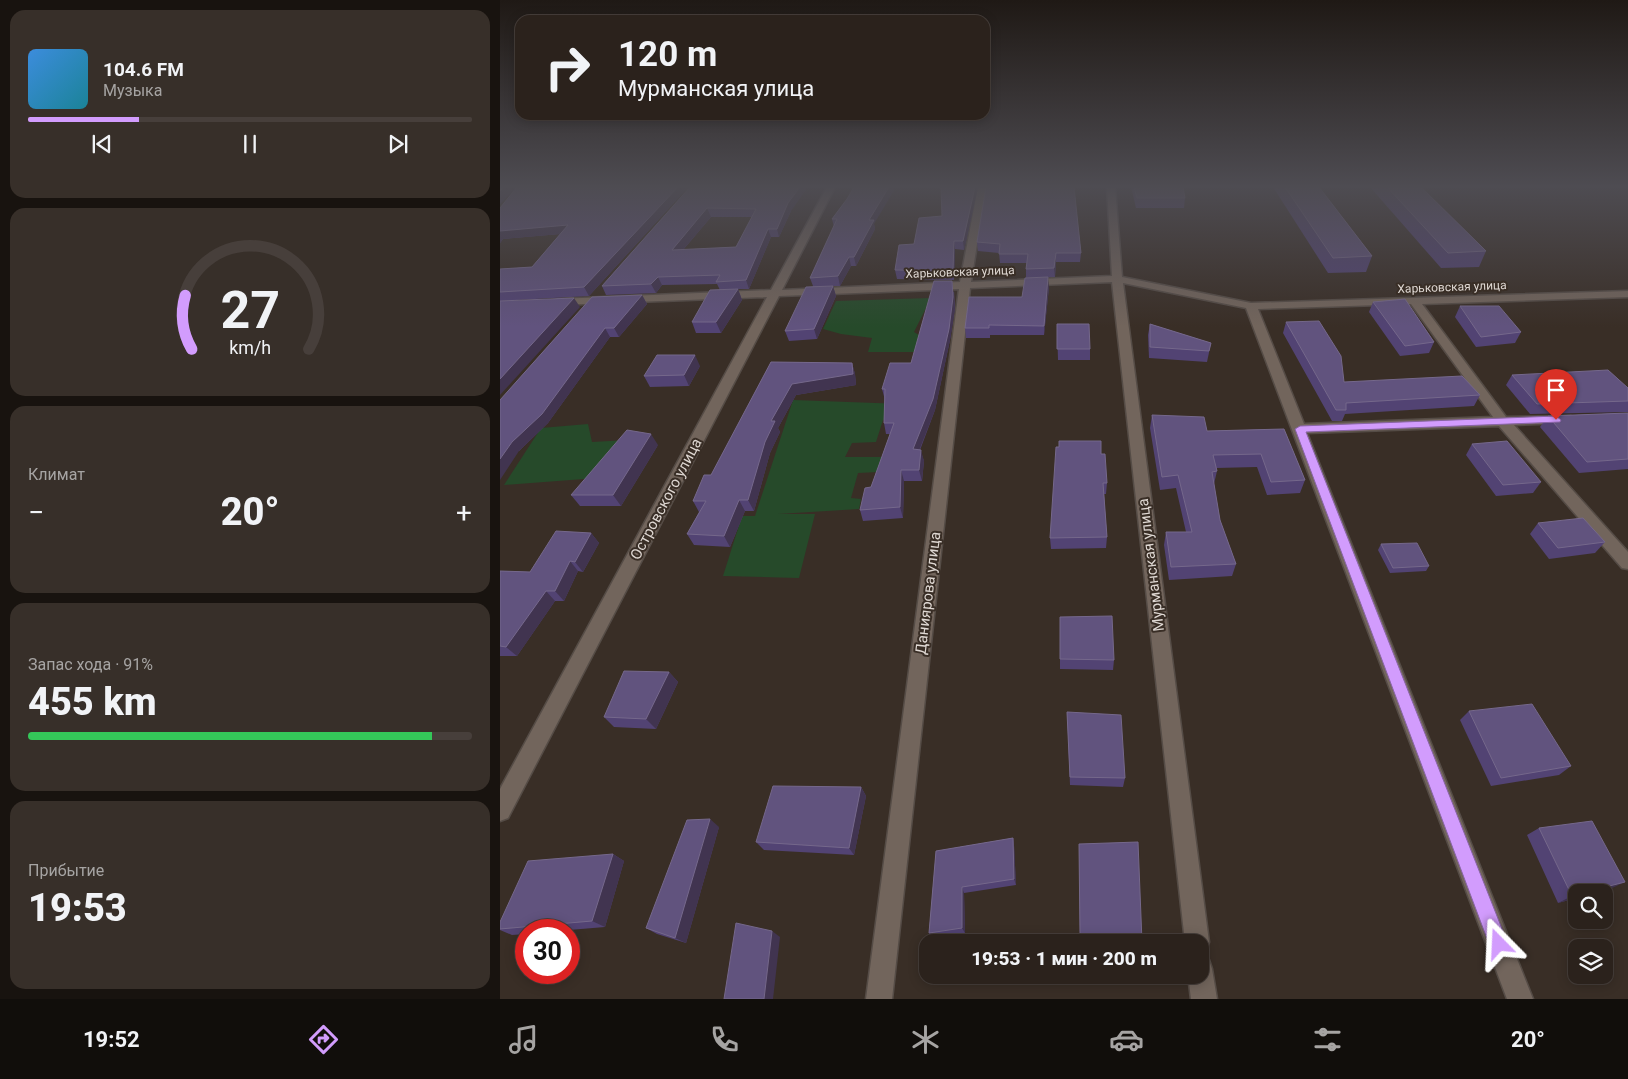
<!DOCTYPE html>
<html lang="ru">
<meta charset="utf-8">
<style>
:root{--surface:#2b221c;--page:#372f29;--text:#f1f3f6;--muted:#a6a4a3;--line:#473f3b;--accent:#d29cfd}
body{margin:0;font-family:Roboto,sans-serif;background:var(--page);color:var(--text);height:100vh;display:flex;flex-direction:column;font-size:19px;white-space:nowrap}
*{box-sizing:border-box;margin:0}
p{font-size:16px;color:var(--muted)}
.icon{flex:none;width:28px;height:28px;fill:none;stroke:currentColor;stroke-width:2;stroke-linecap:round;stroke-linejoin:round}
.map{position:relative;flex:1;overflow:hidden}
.sheet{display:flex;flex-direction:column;gap:10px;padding:10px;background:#18130f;width:500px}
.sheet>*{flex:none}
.top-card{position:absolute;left:15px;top:15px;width:475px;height:105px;border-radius:15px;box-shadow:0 2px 12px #0003,0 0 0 1px var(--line);background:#2b221c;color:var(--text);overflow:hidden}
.controls{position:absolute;left:1068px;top:884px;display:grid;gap:10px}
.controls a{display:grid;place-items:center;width:45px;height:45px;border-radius:10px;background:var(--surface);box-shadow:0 2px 12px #0003,0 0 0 1px var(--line);font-size:25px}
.speed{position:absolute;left:15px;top:919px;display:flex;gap:10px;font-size:25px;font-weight:700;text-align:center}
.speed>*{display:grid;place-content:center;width:65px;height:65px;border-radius:50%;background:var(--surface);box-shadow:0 2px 12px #0003,0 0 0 1px var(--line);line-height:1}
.speed .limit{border:8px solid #d22;background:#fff;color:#111}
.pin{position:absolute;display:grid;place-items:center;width:42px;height:42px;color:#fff;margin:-51px -21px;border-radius:50% 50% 50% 0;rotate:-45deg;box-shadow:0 0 5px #0007}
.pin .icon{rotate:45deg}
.me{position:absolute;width:55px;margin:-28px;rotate:339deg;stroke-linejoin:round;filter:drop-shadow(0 0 4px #0008)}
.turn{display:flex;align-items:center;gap:18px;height:105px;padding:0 20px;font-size:22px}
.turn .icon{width:65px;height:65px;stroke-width:2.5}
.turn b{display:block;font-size:35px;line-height:42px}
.big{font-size:38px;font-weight:800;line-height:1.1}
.sheet .tile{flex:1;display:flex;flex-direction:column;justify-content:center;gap:8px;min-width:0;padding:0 18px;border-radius:15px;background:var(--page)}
.sheet .dial{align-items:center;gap:0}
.dial svg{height:130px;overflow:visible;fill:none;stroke:var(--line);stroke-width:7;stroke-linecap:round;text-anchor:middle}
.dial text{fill:var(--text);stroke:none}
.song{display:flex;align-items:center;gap:15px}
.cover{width:60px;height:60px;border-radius:8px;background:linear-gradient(135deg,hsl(210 70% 55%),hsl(190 70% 35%))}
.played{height:5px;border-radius:2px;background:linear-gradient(90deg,var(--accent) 25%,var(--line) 25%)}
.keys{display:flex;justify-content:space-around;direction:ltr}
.heat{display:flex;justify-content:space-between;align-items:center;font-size:28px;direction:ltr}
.charge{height:8px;border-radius:4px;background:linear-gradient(90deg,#34c759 91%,var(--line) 0)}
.trip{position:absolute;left:419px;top:934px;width:290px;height:50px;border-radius:15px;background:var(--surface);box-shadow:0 2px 12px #0003,0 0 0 1px var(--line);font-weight:800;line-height:50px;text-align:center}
.dock{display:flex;height:80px;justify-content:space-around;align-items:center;background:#110e0b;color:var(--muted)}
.dock .icon{width:35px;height:35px}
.dock .on{color:var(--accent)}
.dock b{font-size:22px;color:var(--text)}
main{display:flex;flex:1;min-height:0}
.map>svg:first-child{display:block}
.green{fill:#264a2a}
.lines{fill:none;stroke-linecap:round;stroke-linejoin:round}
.minor-casing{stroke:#554c46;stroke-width:3}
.minor{fill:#72655c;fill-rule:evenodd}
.wall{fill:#524373;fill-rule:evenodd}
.shaded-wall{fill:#413450}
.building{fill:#61537e;stroke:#75688b;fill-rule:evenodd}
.route{fill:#d29cfd;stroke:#8865a4}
.labels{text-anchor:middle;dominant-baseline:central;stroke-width:4;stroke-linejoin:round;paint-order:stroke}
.far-street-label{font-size:12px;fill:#dfd8d3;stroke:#392e26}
.street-label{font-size:15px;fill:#dfd8d3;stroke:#392e26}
</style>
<main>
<section class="sheet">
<div class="tile">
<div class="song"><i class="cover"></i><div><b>104.6 FM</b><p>Музыка</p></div></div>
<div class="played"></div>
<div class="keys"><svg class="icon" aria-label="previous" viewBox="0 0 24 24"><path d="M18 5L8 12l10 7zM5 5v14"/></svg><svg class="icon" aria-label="pause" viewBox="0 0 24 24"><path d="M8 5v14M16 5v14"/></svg><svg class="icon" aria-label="next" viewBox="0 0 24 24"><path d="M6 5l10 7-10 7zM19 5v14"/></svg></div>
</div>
<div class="tile dial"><svg viewBox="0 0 100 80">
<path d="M14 69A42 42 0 1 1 86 69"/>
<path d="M14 69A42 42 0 0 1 10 36" stroke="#d29cfd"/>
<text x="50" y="56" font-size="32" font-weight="700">27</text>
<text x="50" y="72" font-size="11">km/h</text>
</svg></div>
<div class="tile"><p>Климат</p>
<div class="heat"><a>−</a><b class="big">20°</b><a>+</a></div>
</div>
<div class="tile"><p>Запас хода · 91%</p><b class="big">455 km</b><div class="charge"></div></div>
<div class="tile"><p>Прибытие</p><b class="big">19:53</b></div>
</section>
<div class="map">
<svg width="1128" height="999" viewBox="0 0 1128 999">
<rect width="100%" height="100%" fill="#392e26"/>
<g class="green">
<polygon points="431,298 414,332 427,340 430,352 368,352 372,338 341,334 323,329 336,301"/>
<polygon points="293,400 403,404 399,417 383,420 376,442 352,443 345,457 383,457 378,472 358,473 351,498 361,499 359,509 278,514 315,514 299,578 223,576 242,516 255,516"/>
<polygon points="88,424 92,442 129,440 97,478 4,485 41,428"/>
</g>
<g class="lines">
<g class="minor-casing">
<g id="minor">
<path d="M 327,187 L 335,187 L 282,290 L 460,282 L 478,187 L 486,187 L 471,282 L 612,276 L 607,187 L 615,187 L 622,277 L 751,303 L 1128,291 L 1128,297 L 922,304 L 1006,417 L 1071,416 L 1073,419 L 1066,423 L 1014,425 L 1128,552 L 1128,569 L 1122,568 L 999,426 L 807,433 L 1033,999 L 1007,999 L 746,308 L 623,283 L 709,942 L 706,951 L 700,953 L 700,942 L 685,942 L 612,282 L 470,288 L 392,999 L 366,999 L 459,289 L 279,296 L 8,818 L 0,821 L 0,789 L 267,297 L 58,305 L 53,302 L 58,299 L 271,290 ZM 911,304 L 993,417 L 804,424 L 758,309 Z"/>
<polygon points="700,957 709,960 712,969 717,999 691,999 688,975 700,975"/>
</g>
</g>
<use href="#minor" class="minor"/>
</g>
<g class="wall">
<polygon points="188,187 89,296 0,301 0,269 32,267 60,234 3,239 0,243 0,208"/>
<path d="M 190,187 L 291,211 L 279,237 L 271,237 L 249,289 L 238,289 L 242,300 L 221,333 L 196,333 L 192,322 L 220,290 L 217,284 L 162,285 L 156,293 L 106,295 L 102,286 ZM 211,217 L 252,217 L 236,247 L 183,250 Z"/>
<polygon points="478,187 464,250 455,249 454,280 397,279 395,270 414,244 442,216"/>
<polygon points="574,187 581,253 580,262 556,262 555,277 526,278 526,269 527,263 500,263 499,253 478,251 477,242"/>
<polygon points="631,187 683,187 685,198 684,208 636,208"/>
<polygon points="773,187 819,187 872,256 866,272 828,273"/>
<polygon points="870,187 921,187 986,251 979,267 941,268"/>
<polygon points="347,199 374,224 375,229 356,266 351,266 340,286 333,286 336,296 317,339 289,341 285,331 313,286 310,278 334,227 332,219"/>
<polygon points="549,287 544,335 490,335 490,338 466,338 465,328 522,297"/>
<polygon points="454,291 455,308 450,340 435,410 420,450 424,461 422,481 404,481 403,518 363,521 360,510 371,487 390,434 386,434 384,423 385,400 382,389 411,363"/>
<polygon points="142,295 147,304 119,337 110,337 48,423 19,451 0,400"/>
<polygon points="873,302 934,342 929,353 900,356 869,312"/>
<polygon points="960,306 1021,332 1015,343 976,347 955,317"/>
<polygon points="786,322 844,382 980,395 974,406 845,414 842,421 832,421 783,333"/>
<polygon points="557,324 590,349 590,360 558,360"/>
<polygon points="650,324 711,343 707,362 649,358 648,335"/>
<polygon points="271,362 352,363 355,374 356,385 296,395 278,428 280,432 270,453 254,511 245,511 230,547 194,545 187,534 199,512 193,501 211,475"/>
<polygon points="200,366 189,386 150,387 144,376"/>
<polygon points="1012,375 1128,388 1128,412 1030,414 1006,385"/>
<polygon points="1128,413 1128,469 1079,473 1040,427 1048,416"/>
<polygon points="652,415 707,431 784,429 805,480 800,493 767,495 757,467 716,468 717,471 714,484 720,520 736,564 732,576 669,580 664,545 666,532 686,532 676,488 660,490 650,428"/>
<polygon points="972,444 1041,482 1033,493 996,496 966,455"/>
<polygon points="158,445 121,506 80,506 71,495"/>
<polygon points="601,454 607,483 606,494 604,494 607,537 606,548 551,549 550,538"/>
<polygon points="1038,523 1105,542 1095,553 1049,559 1030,534"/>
<polygon points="91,533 99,543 83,572 78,571 64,601 55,601 17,656 0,656 0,571 30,572"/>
<polygon points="881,544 929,566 926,571 890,573 878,550"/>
<polygon points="560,617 614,660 613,670 560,669"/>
<polygon points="169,672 178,682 156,729 114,727 104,717"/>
<polygon points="969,711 1071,766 1059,775 991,786 960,720"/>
<polygon points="567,712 625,778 623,787 570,785"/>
<polygon points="361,787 366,796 354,855 264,850 256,842"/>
<polygon points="219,827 186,943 157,934 146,928"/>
<polygon points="1039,828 1110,889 1076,892 1076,898 1058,903 1027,835"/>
<polygon points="513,838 514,845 516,885 464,893 465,933 433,939 429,933 436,851"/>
<polygon points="579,844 642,942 580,934"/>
<polygon points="113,854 124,861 105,927 69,930 26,930 26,934 12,935 0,930 0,922"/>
<polygon points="491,975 642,975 640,980 494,983"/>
</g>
<g class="shaded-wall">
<polygon points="4,187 17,187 0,204 0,191"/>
<polygon points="178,187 188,187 89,296 84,287"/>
<polygon points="300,187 308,187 291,211 279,237 277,229 288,203"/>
<polygon points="389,187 396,187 374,224 375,229 356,266 354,257 369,220"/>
<polygon points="475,187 478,187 464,250 463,241"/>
<polygon points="207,208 211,217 176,258 172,250"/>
<polygon points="68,225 72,233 3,239 0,243 0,231"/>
<polygon points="268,229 271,237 249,289 246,280"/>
<polygon points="454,241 455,249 454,280 453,271"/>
<polygon points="556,253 556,262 555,277 554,268"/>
<polygon points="349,257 351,266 340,286 338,276"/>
<polygon points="158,277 162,285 156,293 151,284"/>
<polygon points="548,277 549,287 544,335 544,326"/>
<polygon points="452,281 455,308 450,340 435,410 415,461 413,449"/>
<polygon points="333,286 336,296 317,339 314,329"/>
<polygon points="238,289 242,300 221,333 216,322"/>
<polygon points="142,295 147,304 119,337 114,328"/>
<polygon points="74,298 80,307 0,395 0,379"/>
<polygon points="105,328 110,337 48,423 19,451 0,480 0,459 12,442"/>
<polygon points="195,355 200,366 189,386 184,375"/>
<polygon points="352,363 355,374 356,385 296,395 278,428 280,432 270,453 254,511 248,500 271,421 292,384"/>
<polygon points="151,434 158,445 121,506 113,495"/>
<polygon points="421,450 424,461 422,481 419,470"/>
<polygon points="401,470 404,481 403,518 400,507"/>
<polygon points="239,500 245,511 230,547 224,536"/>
<polygon points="91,533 99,543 83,572 75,562"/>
<polygon points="70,561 78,571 64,601 55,591"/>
<polygon points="46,591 55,601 17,656 6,647"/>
<polygon points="169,672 178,682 156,729 146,719"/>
<polygon points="361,787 366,796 354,855 349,848"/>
<polygon points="210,819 219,827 186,943 175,938"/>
<polygon points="513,838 514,845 516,885 514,879"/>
<polygon points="113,854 124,861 105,927 92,921"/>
<polygon points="1125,882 1110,889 1096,892 1086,892"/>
<polygon points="462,887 464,893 465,933 462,928"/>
<polygon points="1076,895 1076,898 1058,903 1072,896"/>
<polygon points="272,931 280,937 273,999 264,999"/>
</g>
<g class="building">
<polygon points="0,187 4,187 0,191"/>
<polygon points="17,187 178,187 84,287 0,292 0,269 32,267 68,225 0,231 0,208"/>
<path d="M 190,187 L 300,187 L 288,203 L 277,229 L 268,229 L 246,280 L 216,282 L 220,275 L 158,277 L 151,284 L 102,286 ZM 207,208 L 256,209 L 236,247 L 172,250 Z"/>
<polygon points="354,187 389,187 369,220 374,220 354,257 349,257 338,276 310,278 337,219 332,219 347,199"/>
<polygon points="441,187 475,187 463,241 454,241 453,271 395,270 399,245 414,244 419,218 442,216"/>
<polygon points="486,187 574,187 581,253 556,253 554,268 526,269 528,254 499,254 500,244 477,242"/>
<polygon points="634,187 683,187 685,198 637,198"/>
<polygon points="785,187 819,187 872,256 833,258"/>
<polygon points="887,187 921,187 986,251 948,253"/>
<polygon points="548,277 544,326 489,325 489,328 465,328 469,297 522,297 525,278"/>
<polygon points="434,281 452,281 453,297 449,329 433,399 413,449 421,450 419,470 401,470 400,507 360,510 365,488 371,487 394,423 384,423 385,389 382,389 390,363 411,363"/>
<polygon points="333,286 314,329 285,331 306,287"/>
<polygon points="238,289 216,322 192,322 210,290"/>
<polygon points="142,295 114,328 105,328 42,414 12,442 0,459 0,400 92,297"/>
<polygon points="74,298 0,379 0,301"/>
<polygon points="905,299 934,342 905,346 873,302"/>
<polygon points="960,306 999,306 1021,332 981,337"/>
<polygon points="819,321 841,356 844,382 962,376 980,395 846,403 846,410 836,410 786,322"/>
<polygon points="557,324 589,324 590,349 557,349"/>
<polygon points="650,324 711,343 709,351 650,347"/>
<polygon points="157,355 195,355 184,375 144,376"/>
<polygon points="271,362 352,363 353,374 292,384 271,421 275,421 265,442 248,500 239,500 224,536 187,534 206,501 193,501 204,475 211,475"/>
<polygon points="1108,370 1128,388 1128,401 1037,404 1012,375"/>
<polygon points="1128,413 1128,459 1087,462 1048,416"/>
<polygon points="652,415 704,417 707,431 784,429 805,480 771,482 761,454 713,455 717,471 712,472 720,520 736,564 671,567 666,532 692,532 678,475 662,477"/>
<polygon points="127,430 151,434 113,495 71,495"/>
<polygon points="559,441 601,441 601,454 605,454 607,483 603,483 607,537 550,538 556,447 559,447"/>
<polygon points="1007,441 1041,482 1003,485 972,444"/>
<polygon points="1083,518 1105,542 1058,548 1038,523"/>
<polygon points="56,531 91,533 75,562 70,561 55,591 46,591 6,647 0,646 0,571 30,572"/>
<polygon points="917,543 929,566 893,568 881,544"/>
<polygon points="612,616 614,660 560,659 560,617"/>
<polygon points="124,671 169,672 146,719 104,717"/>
<polygon points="1032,704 1071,766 1001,778 969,711"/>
<polygon points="567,712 621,715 625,778 570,777"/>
<polygon points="273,786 361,787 349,848 256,842"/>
<polygon points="210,819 175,938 146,928 187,820"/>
<polygon points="1092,821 1125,882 1086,892 1076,892 1076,895 1072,896 1039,828"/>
<polygon points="513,838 514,879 462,887 462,928 429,933 436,851"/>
<polygon points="638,842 642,942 510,942 580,934 579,844"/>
<polygon points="113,854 92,921 0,929 0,922 28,861"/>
<polygon points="236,923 272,931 264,999 224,999"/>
<polygon points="491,975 541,975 491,976"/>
</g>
<linearGradient id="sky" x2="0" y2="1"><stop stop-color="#1f1915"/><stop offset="0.57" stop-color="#4e4c52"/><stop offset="1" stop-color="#4e4c52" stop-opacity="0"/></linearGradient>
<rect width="1128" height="327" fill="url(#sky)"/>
<polygon class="route" points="1056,416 1061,420 1060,422 806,432 1008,944 1005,950 999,953 992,950 989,944 795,429 800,426"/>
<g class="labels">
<g class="far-street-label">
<text transform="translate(460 272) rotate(-2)">Харьковская улица</text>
<text transform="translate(952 287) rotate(-2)">Харьковская улица</text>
</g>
<g class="street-label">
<text transform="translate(166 499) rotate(-62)">Островского улица</text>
<text transform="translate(651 565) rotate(-97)">Мурманская улица</text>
<text transform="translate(428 593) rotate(-83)">Даниярова улица</text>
</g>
</g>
</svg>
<div class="controls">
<a><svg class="icon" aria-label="search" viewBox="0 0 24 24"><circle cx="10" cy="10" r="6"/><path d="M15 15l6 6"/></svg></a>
<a><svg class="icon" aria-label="layers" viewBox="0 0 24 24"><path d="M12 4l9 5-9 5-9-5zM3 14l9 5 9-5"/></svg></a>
</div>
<div class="speed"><div class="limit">30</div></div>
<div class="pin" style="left:1056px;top:420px;background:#d93025"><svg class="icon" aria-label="arrive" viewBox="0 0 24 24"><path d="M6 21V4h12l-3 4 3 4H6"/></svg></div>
<svg class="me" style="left:999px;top:944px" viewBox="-20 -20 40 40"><path d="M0-17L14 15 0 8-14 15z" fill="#d29cfd" stroke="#fff" stroke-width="4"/></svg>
<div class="trip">19:53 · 1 мин · 200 m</div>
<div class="top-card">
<div class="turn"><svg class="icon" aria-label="right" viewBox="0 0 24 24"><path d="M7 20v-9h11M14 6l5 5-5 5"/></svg><div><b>120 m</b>Мурманская улица</div></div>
</div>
</div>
</main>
<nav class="dock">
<b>19:52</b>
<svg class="icon on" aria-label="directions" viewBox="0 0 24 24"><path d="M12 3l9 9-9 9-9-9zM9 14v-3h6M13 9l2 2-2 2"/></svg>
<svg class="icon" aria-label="music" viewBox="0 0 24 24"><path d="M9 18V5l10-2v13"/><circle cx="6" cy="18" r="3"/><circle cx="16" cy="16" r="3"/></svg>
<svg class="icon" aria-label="phone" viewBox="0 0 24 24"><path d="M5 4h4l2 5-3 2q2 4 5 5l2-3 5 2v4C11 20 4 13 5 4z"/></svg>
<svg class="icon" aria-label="climate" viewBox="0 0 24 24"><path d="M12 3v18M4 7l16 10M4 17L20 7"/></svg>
<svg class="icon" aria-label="car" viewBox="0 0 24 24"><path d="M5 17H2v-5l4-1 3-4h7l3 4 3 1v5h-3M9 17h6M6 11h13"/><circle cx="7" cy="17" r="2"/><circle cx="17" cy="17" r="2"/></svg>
<svg class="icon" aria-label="filters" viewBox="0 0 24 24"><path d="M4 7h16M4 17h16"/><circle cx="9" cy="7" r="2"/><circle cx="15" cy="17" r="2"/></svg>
<b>20°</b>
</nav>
